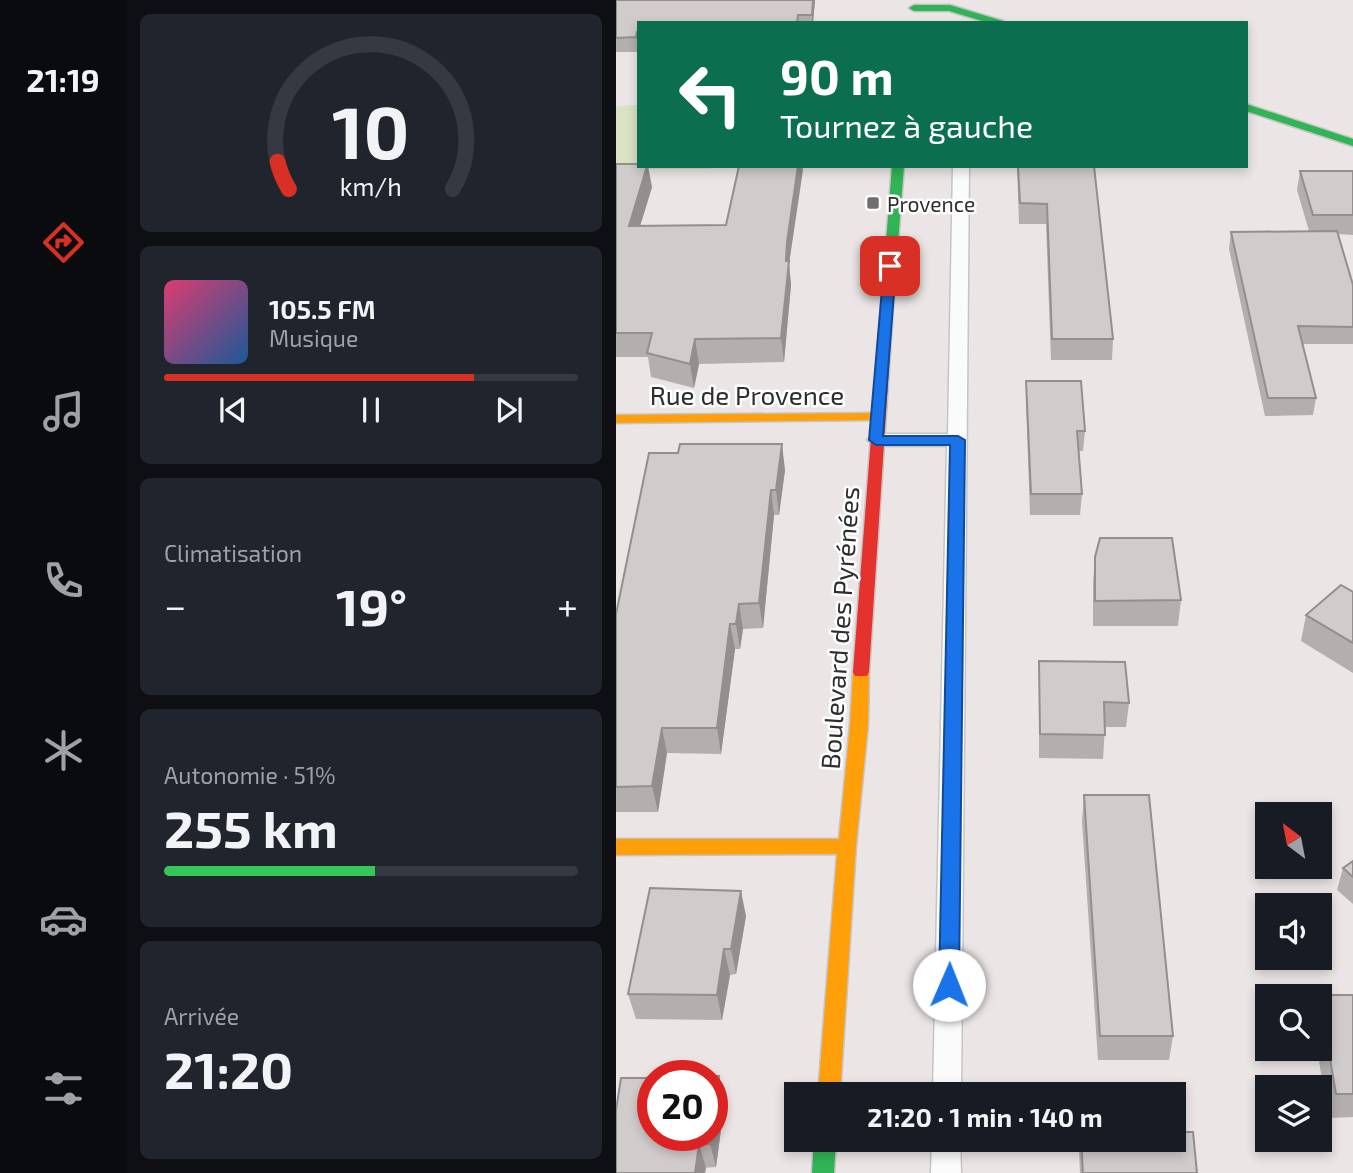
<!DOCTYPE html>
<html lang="fr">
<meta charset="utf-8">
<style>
:root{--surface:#171b24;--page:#20242c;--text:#f1f3f6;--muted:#9ea1a6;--line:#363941;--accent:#d93025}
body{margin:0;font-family:"Exo 2",sans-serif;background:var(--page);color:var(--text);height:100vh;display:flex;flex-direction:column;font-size:26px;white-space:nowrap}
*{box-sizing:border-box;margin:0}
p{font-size:23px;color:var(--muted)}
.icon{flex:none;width:38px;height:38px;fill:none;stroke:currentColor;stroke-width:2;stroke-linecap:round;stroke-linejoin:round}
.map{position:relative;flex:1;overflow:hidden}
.side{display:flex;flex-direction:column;gap:14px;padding:14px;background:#0d0f14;width:490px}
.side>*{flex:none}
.guide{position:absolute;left:21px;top:21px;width:611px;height:147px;border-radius:0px;box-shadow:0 4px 10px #0003;background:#0b6e4f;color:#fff;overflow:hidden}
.needle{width:46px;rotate:328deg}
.controls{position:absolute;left:639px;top:802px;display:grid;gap:14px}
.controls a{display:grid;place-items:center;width:77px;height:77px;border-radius:0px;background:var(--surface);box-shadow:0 4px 10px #0003;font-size:35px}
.speed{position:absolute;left:21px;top:1060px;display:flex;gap:14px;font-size:35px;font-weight:700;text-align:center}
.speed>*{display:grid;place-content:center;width:91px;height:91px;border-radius:50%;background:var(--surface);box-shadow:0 4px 10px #0003;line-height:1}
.speed .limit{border:10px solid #d22;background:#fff;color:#111}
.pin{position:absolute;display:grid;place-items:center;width:60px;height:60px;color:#fff;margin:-30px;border-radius:14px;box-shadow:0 4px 10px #0006}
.me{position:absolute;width:77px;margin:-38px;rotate:1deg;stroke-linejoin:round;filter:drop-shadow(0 0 5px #0008)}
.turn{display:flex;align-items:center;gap:24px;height:147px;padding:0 28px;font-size:32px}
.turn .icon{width:91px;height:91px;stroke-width:2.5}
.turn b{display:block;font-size:49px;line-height:60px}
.big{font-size:52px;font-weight:700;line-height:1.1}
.side .widget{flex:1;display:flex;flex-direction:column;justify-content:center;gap:10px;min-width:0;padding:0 24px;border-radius:10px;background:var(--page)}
.side .dial{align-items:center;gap:0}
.dial svg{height:182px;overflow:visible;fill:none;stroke:var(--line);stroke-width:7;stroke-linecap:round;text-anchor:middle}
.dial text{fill:var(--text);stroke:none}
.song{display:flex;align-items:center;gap:21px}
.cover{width:84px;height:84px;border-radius:10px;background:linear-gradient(135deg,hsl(340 70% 55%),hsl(210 70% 35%))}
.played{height:7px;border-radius:4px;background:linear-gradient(90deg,var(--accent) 75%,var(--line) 75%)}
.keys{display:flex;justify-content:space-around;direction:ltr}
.heat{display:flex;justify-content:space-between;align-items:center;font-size:38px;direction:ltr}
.charge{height:10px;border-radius:5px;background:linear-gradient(90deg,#34c759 51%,var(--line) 0)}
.trip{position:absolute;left:168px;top:1082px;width:402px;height:70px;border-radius:0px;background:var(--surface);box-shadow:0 4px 10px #0003;font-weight:700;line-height:70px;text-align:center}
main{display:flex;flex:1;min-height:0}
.menu{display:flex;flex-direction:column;width:126px;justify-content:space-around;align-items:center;background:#090b0e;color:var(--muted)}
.menu .icon{width:49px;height:49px}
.menu .current{color:var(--accent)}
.menu b{font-size:32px;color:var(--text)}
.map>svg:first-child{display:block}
.green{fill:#d9e2c2}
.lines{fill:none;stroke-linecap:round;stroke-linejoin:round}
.lane-casing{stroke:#c6c5c6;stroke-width:3}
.fast-casing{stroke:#c6c5c6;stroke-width:3}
.slow-casing{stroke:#c6c5c6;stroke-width:3}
.jam-casing{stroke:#c6c5c6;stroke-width:3}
.lane{fill:#fcfbfb;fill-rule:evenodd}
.fast{fill:#30b455;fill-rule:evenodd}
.slow{fill:#ff9f0a;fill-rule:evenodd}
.jam{fill:#e5322d;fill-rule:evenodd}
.wall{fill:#b3afaf}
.shaded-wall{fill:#928f8e}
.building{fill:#d0cccb;stroke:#928f8e;stroke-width:2}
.route{fill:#1a73e8;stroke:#114b97;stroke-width:2}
.poi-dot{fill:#706e6e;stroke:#fff;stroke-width:2.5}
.labels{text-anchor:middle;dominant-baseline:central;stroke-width:5;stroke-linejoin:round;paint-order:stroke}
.far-poi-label{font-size:21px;fill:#2e2e2e;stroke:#fff;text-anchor:start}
.street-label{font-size:26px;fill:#2e2e2e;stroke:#fff}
</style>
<main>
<nav class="menu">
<b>21:19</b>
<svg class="icon current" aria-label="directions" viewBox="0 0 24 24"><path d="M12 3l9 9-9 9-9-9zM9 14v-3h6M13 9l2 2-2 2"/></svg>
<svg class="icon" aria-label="music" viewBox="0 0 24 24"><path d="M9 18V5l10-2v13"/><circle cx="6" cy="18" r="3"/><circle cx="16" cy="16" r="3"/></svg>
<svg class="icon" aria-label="phone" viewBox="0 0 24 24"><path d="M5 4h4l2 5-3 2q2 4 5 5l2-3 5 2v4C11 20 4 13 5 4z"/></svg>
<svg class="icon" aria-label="climate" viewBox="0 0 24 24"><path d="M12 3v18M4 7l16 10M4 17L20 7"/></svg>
<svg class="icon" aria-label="car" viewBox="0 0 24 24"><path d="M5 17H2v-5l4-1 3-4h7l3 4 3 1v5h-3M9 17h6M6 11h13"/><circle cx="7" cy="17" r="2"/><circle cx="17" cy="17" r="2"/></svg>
<svg class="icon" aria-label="filters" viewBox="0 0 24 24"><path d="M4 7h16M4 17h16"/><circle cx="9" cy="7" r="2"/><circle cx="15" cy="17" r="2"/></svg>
</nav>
<section class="side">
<div class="widget dial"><svg viewBox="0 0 100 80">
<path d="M14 69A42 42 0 1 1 86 69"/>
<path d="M14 69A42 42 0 0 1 9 57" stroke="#d93025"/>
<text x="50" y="56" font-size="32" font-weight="700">10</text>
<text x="50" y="72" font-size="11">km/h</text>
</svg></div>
<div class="widget">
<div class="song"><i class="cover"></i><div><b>105.5 FM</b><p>Musique</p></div></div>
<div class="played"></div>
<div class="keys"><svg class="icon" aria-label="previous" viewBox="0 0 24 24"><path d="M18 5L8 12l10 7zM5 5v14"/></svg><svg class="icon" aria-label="pause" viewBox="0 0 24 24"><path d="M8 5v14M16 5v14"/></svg><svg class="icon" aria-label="next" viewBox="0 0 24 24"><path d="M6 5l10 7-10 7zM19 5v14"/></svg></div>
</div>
<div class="widget"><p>Climatisation</p>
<div class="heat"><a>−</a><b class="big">19°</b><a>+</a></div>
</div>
<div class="widget"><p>Autonomie · 51%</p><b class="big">255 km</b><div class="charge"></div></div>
<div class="widget"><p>Arrivée</p><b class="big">21:20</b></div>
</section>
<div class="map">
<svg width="737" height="1173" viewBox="0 0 737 1173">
<rect width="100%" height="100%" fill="#ebe6e5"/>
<polygon class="green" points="23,105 23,166 94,166 94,169 0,169 0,106"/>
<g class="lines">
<g class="lane-casing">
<g id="lane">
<polygon points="337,166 353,166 345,1094 317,1094 331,446 260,446 251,440 260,434 332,434"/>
<polygon points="316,1139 344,1139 345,1173 315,1173"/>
</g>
</g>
<g class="fast-casing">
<g id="fast">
<polygon points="334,5 387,21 389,23 373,23 333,11 298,11 293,8 298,5"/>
<polygon points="630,104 737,139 737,146 630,111"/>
<polygon points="276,166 288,166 277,307 271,311 265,307"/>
<polygon points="198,1139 220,1139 218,1173 196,1173"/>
</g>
</g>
<g class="slow-casing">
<g id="slow">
<polygon points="262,413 267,414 269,417 267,420 0,423 0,415"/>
<polygon points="245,666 251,668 253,672 252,725 240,846 224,1094 202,1094 221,854 0,855 0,839 223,839 234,725 237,672 239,668"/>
</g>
</g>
<g class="jam-casing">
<polygon id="jam" points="271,303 277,307 253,672 251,676 239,676 237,672 265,307"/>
</g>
<use href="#lane" class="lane"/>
<use href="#fast" class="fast"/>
<use href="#slow" class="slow"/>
<use href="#jam" class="jam"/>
</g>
<g class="wall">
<polygon points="0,0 199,0 197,23 23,23 23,52 0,52"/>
<polygon points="0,164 36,187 24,226 110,225 123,166 186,166 173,264 175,285 168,362 83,364 78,388 35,377 32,357 0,357"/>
<polygon points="401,166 478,166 497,339 496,360 435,360 430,224 403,224"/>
<polygon points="684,171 737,171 737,235 722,234 737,285 737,344 687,344 700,398 697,415 649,416 613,249 615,232 693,231 681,190"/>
<polygon points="410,381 469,431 467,451 463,451 466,494 464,515 414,515 410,401"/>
<polygon points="169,470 163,515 158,515 147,628 127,629 124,649 119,649 105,754 51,753 42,812 0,812 0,614"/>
<polygon points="479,557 565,600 562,626 477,626 477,583"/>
<polygon points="737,592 737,673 685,641 690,615"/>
<polygon points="423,661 513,703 510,727 489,727 487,759 423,758"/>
<polygon points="468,795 557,1036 553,1060 482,1060 466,821"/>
<polygon points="737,861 737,904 721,890 727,868"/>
<polygon points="130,916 120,974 114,975 106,1020 20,1019 12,994"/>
<polygon points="737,995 737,1117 712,1118 701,1048 704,1048 704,996"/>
<polygon points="103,1076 109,1100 100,1167 0,1173"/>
<polygon points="464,1139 558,1139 581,1173 464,1173 463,1150"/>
</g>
<g class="shaded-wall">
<polygon points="197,0 199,0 197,23 196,23"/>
<polygon points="21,32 23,40 23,52 20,37"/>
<polygon points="31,166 32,166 36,187 17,249 13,226"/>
<polygon points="182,166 186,166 187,170 173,264 175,285 168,362 165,338 171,242"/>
<polygon points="79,339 83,364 78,388 74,364"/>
<polygon points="166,444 169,470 163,515 160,490"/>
<polygon points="155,490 158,515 147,628 143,603"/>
<polygon points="123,604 127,629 124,649 120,624"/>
<polygon points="114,624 119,649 105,754 101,728"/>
<polygon points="46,728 51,753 42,812 36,786"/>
<polygon points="125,891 130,916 120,974 115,949"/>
<polygon points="108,949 114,975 106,1020 101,995"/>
<polygon points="103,1076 109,1100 100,1167 94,1144 95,1136 96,1136 96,1126"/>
<polygon points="83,1144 90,1168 89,1173 79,1173"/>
</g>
<g class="building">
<polygon points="0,0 197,0 196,15 182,15 181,23 23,23 23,32 21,32 20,37 0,38"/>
<polygon points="0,164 23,164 23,166 31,166 13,226 110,225 123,166 182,166 171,242 170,261 173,261 165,338 79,339 74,364 31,353 36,333 0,333"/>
<polygon points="402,166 478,166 497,339 436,339 431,204 404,203"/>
<polygon points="684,171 737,171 737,215 697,215"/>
<polygon points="721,231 737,285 737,327 682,326 700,398 652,398 615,232"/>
<polygon points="410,381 465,381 469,431 461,431 466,494 415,494"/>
<polygon points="64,444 166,444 160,490 155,490 143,603 123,604 120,624 114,624 101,728 46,728 36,786 0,787 0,614 33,453 62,453"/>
<polygon points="484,538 556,538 565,600 479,601 479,557"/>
<polygon points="725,585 737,592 737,643 690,615"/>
<polygon points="423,661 509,662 513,703 488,702 489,735 424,734"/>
<polygon points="468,795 533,795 557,1036 484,1036"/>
<polygon points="737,861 737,877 727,868"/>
<polygon points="34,888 125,891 115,949 108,949 101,995 12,994"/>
<polygon points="703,995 737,995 737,1094 720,1094"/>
<polygon points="96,1076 103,1076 96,1126"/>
<polygon points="5,1078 37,1078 37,1136 95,1136 94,1144 83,1144 79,1173 0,1173 0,1110"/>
<polygon points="558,1132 577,1132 581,1173 467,1173 465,1139 558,1139"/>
</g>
<polygon class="route" points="274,263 280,266 267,436 342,436 349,440 343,985 340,991 333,994 326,991 323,985 334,445 260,445 253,440 268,266"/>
<rect class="poi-dot" x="250" y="196" width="14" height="14" rx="3.5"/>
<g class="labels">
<g class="far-poi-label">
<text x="271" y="203">Provence</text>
</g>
<g class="street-label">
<text x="131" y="394">Rue de Provence</text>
<text transform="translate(223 628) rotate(-86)">Boulevard des Pyrénées</text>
</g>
</g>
</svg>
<div class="controls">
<a><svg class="needle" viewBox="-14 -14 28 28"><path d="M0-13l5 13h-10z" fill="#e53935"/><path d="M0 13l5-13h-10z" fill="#9ea1a6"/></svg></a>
<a><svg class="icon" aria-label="sound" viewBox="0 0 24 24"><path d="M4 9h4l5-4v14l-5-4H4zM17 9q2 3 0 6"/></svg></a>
<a><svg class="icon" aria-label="search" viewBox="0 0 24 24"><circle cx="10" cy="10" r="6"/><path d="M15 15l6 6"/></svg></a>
<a><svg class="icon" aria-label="layers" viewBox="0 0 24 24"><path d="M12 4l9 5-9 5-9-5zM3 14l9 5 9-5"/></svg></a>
</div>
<div class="speed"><div class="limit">20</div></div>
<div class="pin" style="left:274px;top:266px;background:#d93025"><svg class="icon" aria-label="arrive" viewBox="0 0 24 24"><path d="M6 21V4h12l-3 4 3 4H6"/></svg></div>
<svg class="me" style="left:333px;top:985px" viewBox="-20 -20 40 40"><circle r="19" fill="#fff"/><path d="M0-13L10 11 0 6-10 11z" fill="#1a73e8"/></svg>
<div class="trip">21:20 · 1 min · 140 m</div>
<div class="guide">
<div class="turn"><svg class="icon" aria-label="left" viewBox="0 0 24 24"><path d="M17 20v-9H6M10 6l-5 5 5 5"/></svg><div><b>90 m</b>Tournez à gauche</div></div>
</div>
</div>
</main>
